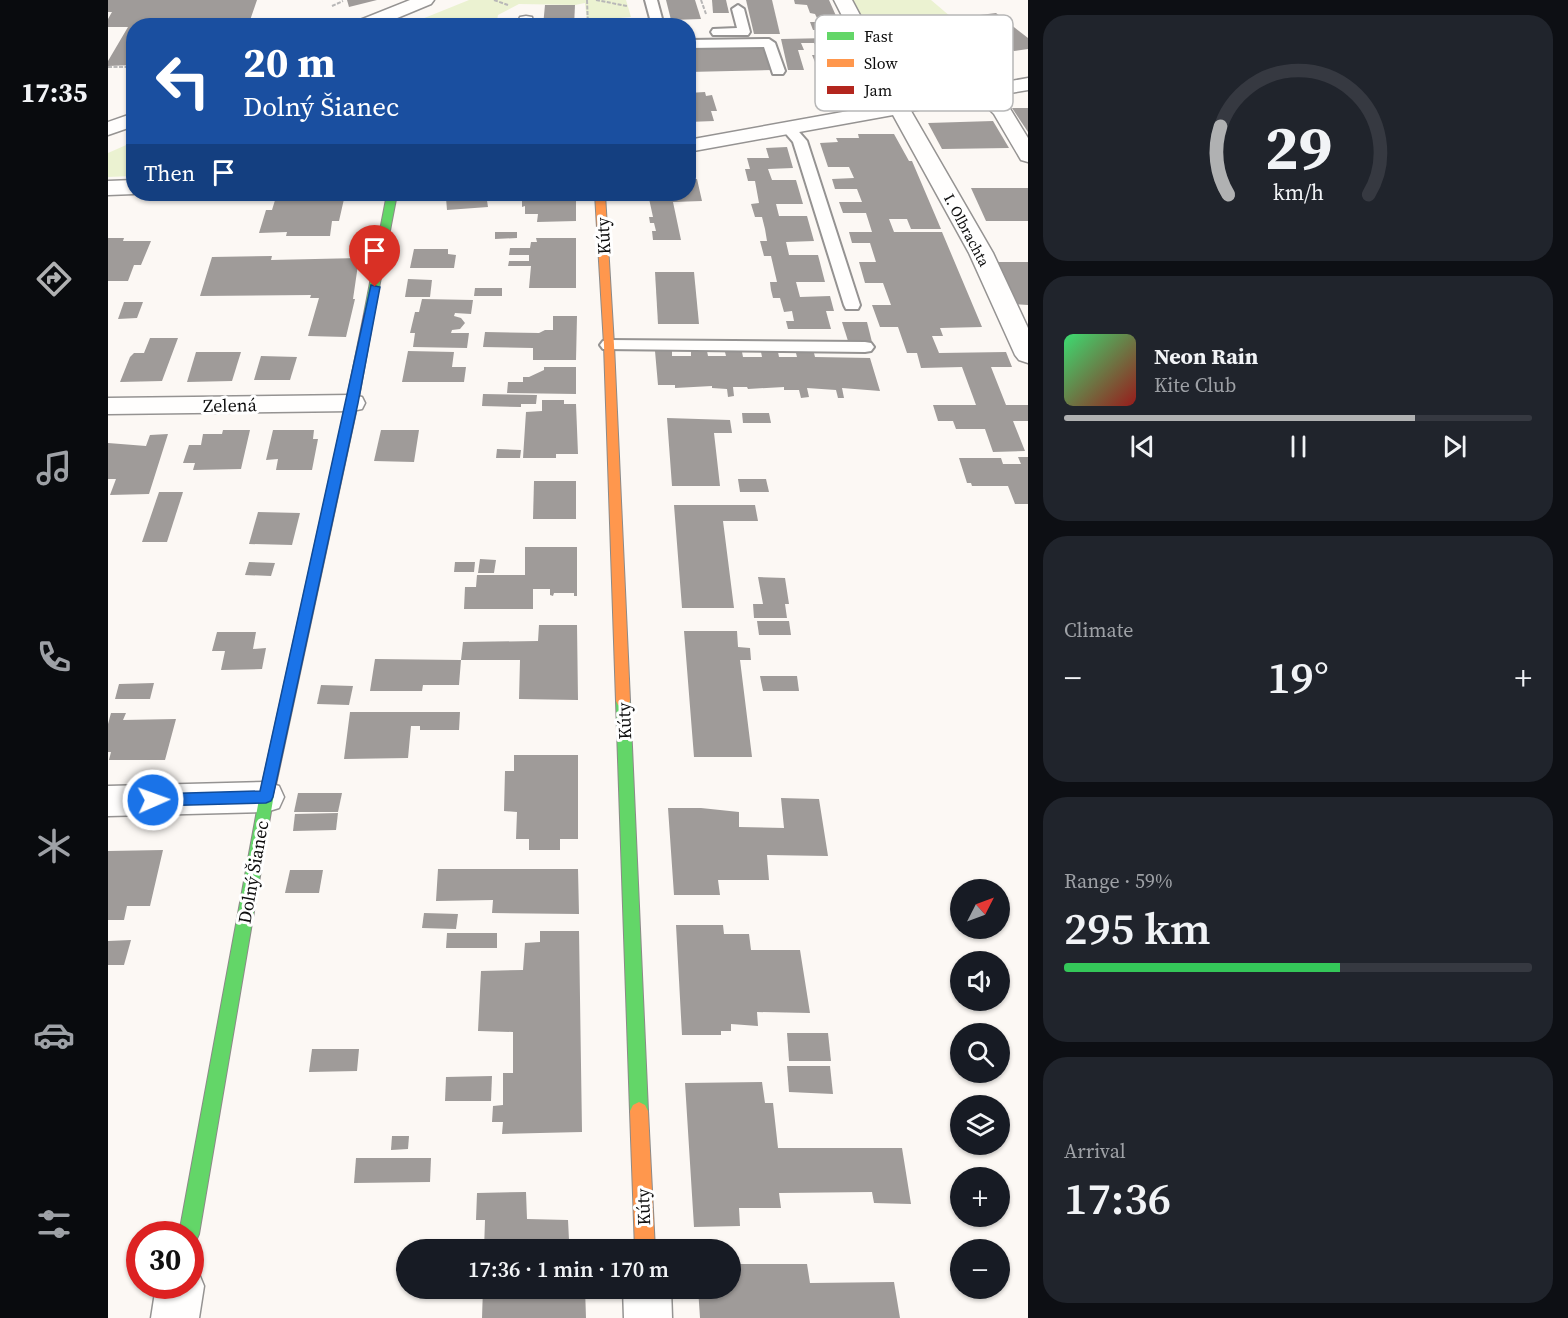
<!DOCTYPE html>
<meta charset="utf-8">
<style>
:root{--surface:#171b24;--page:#20242c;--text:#f1f3f6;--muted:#9ea1a6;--line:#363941;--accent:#b0b1b2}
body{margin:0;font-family:"Source Serif 4",serif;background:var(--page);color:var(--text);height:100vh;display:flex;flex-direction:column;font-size:22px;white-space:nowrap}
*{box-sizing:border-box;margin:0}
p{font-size:20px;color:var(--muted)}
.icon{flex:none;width:33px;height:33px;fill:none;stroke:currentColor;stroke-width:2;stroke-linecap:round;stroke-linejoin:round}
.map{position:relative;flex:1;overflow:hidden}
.sheet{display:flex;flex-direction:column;gap:15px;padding:15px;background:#0d0f14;width:540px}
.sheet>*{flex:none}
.top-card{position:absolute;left:18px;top:18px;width:570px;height:183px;border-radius:24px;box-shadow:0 2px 4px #0004;background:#1a4fa0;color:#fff;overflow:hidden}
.needle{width:39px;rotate:48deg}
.fabs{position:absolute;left:842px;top:879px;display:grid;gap:12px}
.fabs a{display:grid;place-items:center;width:60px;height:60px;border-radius:50%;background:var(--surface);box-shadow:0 2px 4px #0004;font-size:30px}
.speed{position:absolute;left:18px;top:1221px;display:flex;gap:12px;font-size:30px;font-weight:700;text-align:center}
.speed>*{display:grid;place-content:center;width:78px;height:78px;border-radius:50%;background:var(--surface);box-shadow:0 2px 4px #0004;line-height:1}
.speed .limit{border:9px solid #d22;background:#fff;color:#111}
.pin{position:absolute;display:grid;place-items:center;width:51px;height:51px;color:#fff;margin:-62px -26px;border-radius:50% 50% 50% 0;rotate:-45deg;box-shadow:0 0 6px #0007}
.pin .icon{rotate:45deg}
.me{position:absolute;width:66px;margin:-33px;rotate:88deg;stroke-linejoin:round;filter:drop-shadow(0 0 4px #0008)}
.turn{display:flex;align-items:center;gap:21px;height:126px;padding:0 18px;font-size:27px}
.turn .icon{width:78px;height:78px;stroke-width:2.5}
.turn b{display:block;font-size:42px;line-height:51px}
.then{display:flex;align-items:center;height:57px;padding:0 18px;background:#0003;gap:12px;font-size:22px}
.big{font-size:45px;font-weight:600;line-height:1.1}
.sheet .card{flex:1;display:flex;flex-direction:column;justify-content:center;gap:9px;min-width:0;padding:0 21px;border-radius:24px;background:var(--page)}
.sheet .dial{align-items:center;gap:0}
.dial svg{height:156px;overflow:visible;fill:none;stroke:var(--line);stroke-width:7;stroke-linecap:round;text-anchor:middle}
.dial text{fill:var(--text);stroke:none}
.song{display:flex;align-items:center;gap:18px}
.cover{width:72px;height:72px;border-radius:9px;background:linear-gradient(135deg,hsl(140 70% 55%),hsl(0 70% 35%))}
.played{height:6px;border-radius:3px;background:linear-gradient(90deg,var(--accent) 75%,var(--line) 75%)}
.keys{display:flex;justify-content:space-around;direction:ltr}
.heat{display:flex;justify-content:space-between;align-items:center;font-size:33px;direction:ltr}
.charge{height:9px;border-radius:4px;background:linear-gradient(90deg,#34c759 59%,var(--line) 0)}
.trip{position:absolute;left:288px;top:1239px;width:345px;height:60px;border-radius:30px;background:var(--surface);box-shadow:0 2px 4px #0004;font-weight:600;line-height:60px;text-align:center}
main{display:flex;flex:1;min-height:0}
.tabs{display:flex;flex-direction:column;width:108px;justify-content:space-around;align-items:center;background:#090b0e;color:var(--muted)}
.tabs .icon{width:42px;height:42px}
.tabs .on{color:var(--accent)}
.tabs b{font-size:27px;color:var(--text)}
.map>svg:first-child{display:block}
.green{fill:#ebf2d1}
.building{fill:#9f9b99}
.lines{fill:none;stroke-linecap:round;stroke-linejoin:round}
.lane-casing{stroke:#959392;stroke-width:4}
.street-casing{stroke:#959392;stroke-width:3}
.fast-casing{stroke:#8c8a88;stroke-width:2}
.slow-casing{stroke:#8c8a88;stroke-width:2}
.jam-casing{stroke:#8c8a88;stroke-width:2}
.path{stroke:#b8b7b7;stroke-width:2;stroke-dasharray:4 1.5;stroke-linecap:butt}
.lane{fill:#fffefd;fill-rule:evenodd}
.street{fill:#fffefd;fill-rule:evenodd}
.fast{fill:#63d668;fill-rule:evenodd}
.slow{fill:#ff974d;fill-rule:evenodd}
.jam{fill:#b3261e;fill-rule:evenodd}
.route{fill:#1a73e8;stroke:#114b97;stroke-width:1.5}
.labels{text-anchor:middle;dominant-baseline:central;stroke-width:6;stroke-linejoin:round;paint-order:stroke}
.far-street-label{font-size:15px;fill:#0e0e0e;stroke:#fff}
.street-label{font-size:18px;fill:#0e0e0e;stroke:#fff}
.key{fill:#fff;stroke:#b7b7b7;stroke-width:1.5}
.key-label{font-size:16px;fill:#0e0e0e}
</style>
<main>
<nav class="tabs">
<b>17:35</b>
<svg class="icon on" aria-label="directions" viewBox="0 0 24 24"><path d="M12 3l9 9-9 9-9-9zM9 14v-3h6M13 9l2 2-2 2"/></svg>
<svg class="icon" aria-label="music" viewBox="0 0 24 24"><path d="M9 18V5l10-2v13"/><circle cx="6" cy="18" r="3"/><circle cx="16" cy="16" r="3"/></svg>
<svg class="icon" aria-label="phone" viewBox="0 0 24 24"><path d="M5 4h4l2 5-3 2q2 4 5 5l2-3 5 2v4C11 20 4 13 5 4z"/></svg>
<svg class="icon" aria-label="climate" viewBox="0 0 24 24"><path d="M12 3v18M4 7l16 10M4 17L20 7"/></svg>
<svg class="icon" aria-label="car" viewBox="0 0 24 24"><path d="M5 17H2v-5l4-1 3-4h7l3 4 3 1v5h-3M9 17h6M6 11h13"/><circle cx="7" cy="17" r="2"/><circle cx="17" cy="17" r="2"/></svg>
<svg class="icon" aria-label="filters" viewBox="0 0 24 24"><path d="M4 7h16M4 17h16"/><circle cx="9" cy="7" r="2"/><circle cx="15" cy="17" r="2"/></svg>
</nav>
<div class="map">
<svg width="920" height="1318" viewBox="0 0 920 1318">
<rect width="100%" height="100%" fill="#fcf8f4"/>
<g class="green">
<polygon points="361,0 518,0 523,17 479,21 477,3 467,5 411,4 390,15 388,25 299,25"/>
<polygon points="744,0 823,0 883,51 798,67 814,92 800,92"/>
<polygon points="25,142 25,176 0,177 0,153"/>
</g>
<g class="building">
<polygon points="0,0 149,0 140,26 26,26 26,65 0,66 0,61 20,27 0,27 0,19 4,12 0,12"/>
<polygon points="239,0 269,0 241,7"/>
<polygon points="558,0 587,0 593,19 563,20"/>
<polygon points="604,0 618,0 621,13 605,13"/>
<polygon points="638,0 664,0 672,34 646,34"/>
<polygon points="686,0 721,0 744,52 729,52 726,48 709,48 706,43 693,43 696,50 690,50 696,70 680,70 673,39 721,38 717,30 705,30 702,22 711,22 707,14 702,13 699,5 687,4"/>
<polygon points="437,5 467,5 466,26 435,26"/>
<polygon points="888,13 920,38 920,49 906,51 864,16"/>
<polygon points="656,48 664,70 580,72 580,49"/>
<polygon points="704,55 746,55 752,70 710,69"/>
<polygon points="597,92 598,96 604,95 609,111 603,111 606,121 580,122 580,93"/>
<polygon points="904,108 920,108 920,132"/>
<polygon points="885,121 901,148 834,149 820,123"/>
<polygon points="750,134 786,134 801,161 804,161 833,229 803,229 799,219 781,219 786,232 834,232 874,327 832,328 835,336 824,336 831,353 898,352 904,367 883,367 898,405 920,405 920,421 905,421 917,451 885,452 877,429 848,429 845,421 830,421 825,405 868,405 854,367 813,368 809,353 799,353 790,327 772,327 764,305 783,305 775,283 757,283 751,262 768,262 762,243 744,243 741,232 764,232 758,213 735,213 731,202 754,202 749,189 727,189 724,179 746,178 741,167 720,167 712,143 730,142 728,138 751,138"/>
<polygon points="679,147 685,168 660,169 664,180 688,180 695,204 668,204 671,216 699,216 706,241 678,242 681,255 710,255 717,282 688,282 692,297 722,296 726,311 718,311 723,329 680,329 678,321 686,321 684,311 676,312 672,298 665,298 663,290 662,282 669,282 663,256 656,256 652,241 659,241 657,229 654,217 647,217 643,204 651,203 647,181 640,181 637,169 642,169 639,158 661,158 658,148"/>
<polygon points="580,179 589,179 594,201 565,202 573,240 545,240 544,231 548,231 546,223 542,223 541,217 545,217 540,194 580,194"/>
<polygon points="863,188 920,188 920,221 878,221"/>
<polygon points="333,194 378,194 380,207 339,210 338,198 333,197"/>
<polygon points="443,194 468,194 468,221 429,222 430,214 417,214 417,206 414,207 414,201 443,200"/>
<polygon points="210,196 209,200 236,199 231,221 224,221 222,236 178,236 179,232 151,233 158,210 164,210 168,197"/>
<polygon points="387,232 409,232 409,238 387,239"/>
<polygon points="0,238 16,238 15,241 43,241 33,265 26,265 20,281 0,281"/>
<polygon points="428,238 468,238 468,288 421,288 423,266 400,266 401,261 421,261 421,255 401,255 402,248 422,248 423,242 429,242"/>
<polygon points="306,249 340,249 340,254 348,255 346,268 302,268"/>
<polygon points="164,256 163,260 251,258 245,299 247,299 238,337 200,336 211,298 202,298 203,295 92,296 104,257"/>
<polygon points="888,262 920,262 920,305 905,304"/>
<polygon points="547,272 586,272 591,324 550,324"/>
<polygon points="300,279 324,280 322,297 297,297"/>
<polygon points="367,288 394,288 394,296 366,296"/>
<polygon points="314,299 365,300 363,314 347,313 346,316 353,318 357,323 352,329 344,330 343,333 361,333 359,348 305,347 307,333 302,333 307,312 311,312"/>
<polygon points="16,302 35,302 29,318 10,319"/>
<polygon points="445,316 469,316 468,360 425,360 425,348 375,347 377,332 431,333 437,330 445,330"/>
<polygon points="734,322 759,322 764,342 740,341"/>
<polygon points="42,338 70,338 54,381 12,382 22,357 26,353 36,353"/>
<polygon points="300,351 346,352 344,367 358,367 356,382 294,382"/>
<polygon points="547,351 564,351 564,356 583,356 583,351 599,351 600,356 618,356 617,352 634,352 635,357 654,357 653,352 670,352 671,357 689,357 688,353 706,353 707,357 762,358 772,391 734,388 736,398 730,398 728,390 699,388 701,397 693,398 691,390 676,390 676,387 640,389 639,387 625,387 626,396 620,397 619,389 604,388 604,386 567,388 567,385 550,385"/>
<polygon points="88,352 133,352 124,381 79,382"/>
<polygon points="153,356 189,357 182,380 146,380"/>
<polygon points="436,367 468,367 468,394 399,393 400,382 415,382 415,377 421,377 436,370"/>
<polygon points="375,394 429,395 428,404 413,404 413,407 374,406"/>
<polygon points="434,400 456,400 456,404 468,404 470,454 448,454 448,458 415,458 418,412 434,411"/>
<polygon points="634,413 661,413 663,423 635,423"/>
<polygon points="559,418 622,420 624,433 606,433 612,486 564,486"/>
<polygon points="115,430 142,430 133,469 85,470 87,463 75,463 81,445 93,445 95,434 114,434"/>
<polygon points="165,430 206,430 205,439 210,439 204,470 168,470 170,459 158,460"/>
<polygon points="273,430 311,430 306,462 266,461"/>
<polygon points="60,434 41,494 2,495 8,479 0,479 0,443 38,446 42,435"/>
<polygon points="389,449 413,450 412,458 388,458"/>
<polygon points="910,457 920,457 920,504 907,504 900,486 864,486 863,483 859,483 851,458 893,458 895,464 913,464"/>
<polygon points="630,479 658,479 661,492 632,492"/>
<polygon points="426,481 468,481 468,519 425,519"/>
<polygon points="51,492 75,492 59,542 34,542"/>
<polygon points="566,505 647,505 650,521 615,521 626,608 574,608"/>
<polygon points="150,512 192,513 184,545 141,544"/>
<polygon points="417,547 469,547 469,596 466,596 466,593 446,593 445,596 442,595 442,589 425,589 425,609 356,609 357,587 368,587 369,575 417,575"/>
<polygon points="372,559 388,560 386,573 370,573"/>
<polygon points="141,562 167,563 163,576 137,575"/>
<polygon points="347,562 367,562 366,572 346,572"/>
<polygon points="650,577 677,578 681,604 677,604 679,618 646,618 645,604 655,604"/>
<polygon points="649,621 681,621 683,635 651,635"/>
<polygon points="431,625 469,625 470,700 411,699 412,660 353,660 351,685 315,685 314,691 262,691 267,659 353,660 355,642 430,641"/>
<polygon points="576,631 629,631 630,647 642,648 643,660 632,660 644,757 586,757"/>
<polygon points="109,632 148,632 145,649 158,648 154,669 113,670 117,651 104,651"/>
<polygon points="652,676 689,676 691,691 655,691"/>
<polygon points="46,683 42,699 7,699 11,684"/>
<polygon points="213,685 245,686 241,705 209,704"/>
<polygon points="242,712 352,712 351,730 312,730 312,726 303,726 300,758 236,759"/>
<polygon points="3,713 18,713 15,720 68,719 57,760 1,760 3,752 0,752 0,724"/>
<polygon points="406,755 470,755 470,839 452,839 452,850 421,850 421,839 408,839 409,812 396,811 397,771 406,771"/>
<polygon points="190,793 234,793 230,812 186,812"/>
<polygon points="673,798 711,799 720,856 659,855 661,880 610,880 612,895 566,895 560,808 593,808 631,812 631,827 676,828"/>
<polygon points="230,813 228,830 185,831 187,814"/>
<polygon points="55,850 42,906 19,906 16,920 0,920 0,851"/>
<polygon points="330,869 470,869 471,914 384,913 385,900 328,901"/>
<polygon points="182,870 215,870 211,893 177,893"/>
<polygon points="316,913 350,914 348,929 314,928"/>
<polygon points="568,925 615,925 616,934 641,934 643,950 692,950 702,1013 649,1012 650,1026 623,1024 623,1031 613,1031 613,1035 574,1035"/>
<polygon points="432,931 471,931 474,1132 394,1134 395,1122 384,1122 385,1106 395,1105 395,1073 405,1073 405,1032 370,1031 373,971 415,970 417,943 432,942"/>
<polygon points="339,933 389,933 389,948 338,948"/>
<polygon points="23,940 16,965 0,965 0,941"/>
<polygon points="679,1033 720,1033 723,1061 681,1061"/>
<polygon points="204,1049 251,1049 249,1071 201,1072"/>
<polygon points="679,1066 722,1066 725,1094 681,1092"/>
<polygon points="384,1076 383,1101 337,1101 338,1077"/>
<polygon points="654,1082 657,1103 665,1103 670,1148 794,1148 803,1204 766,1203 764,1192 671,1193 673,1208 631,1208 632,1226 586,1227 577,1083"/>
<polygon points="284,1136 301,1136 300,1149 283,1150"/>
<polygon points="248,1158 323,1158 322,1182 246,1183"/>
<polygon points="418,1192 419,1219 460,1220 461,1240 476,1239 477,1250 376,1250 377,1220 368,1220 369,1193"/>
<polygon points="622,1264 699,1264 702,1283 786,1282 792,1318 592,1318 590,1288 622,1288"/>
<polygon points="375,1288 477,1288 478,1318 374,1318"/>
</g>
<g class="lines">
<g class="lane-casing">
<g id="lane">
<polygon points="537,0 549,0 556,26 544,26"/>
<polygon points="630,5 636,9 642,32 640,35 605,35 603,32 605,29 629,28 624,9"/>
<polygon points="661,39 667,43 677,71 675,74 665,74 656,47 580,48 580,40"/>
<polygon points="680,124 685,125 699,141 752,305 750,309 738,309 736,305 685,142 673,128"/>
<polygon points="501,340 757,342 763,343 766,347 763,351 757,352 495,349 492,345 495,341"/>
</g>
</g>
<g class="street-casing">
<g id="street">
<polygon points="302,0 326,0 323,4 270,26 244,26 247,22"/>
<polygon points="726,0 744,0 797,100 920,78 920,90 890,95 901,107 920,138 920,162 913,160 886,114 871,99 803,111 885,253 920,328 920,363 911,360 907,355 861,253 785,115 580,152 580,140 779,104"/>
<polygon points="418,16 424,17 426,26 408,26 412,17"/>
<polygon points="26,113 26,126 0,135 0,122"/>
<polygon points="26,180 26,194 0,195 0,181"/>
<polygon points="244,395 254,397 257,403 254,409 244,411 0,414 0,398"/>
<polygon points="158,782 171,786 176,797 171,808 158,812 0,816 0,786"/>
<polygon points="82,1266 89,1269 96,1286 91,1318 43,1318 48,1286 82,1286"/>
<polygon points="515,1288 563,1288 564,1318 516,1318"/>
</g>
</g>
<g class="fast-casing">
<g id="fast">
<polygon points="279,194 289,194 266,314 261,317 256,314"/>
<polygon points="515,696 520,697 522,701 540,1111 537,1117 531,1120 525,1117 522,1111 508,701 510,697"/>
<polygon points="159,788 164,790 166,794 91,1234 88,1241 82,1243 82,1234 71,1234 152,794 154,790"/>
</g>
</g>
<g class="slow-casing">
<g id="slow">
<polygon points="487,194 497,194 506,345 522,701 520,705 510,705 508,701 496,345"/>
<polygon points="531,1102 537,1105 540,1111 547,1250 527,1250 522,1111 525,1105"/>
</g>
</g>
<g class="jam-casing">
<polygon id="jam" points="261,311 266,314 250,403 166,794 164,798 159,800 154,798 152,794 238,403 256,314"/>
</g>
<g class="path">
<polyline points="386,0 400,5"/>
<polyline points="479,0 480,26"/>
<polyline points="488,0 519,6"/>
<polyline points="593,0 598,14"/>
<polyline points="224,6 235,1"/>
<polyline points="0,67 26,67"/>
</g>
<use href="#lane" class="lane"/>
<use href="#street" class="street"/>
<use href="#fast" class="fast"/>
<use href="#slow" class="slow"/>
<use href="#jam" class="jam"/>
</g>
<polygon class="route" points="263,285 272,287 250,403 165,797 163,801 158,803 45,806 40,805 38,800 40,796 45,794 152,791"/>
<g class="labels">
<g class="far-street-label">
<text transform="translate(859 230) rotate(62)">I. Olbrachta</text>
</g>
<g class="street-label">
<text transform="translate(495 236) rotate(-93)">Kúty</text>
<text transform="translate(122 405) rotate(-1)">Zelená</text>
<text transform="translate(516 721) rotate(-92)">Kúty</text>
<text transform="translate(145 872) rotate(-80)">Dolný Šianec</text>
<text transform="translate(535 1207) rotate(-92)">Kúty</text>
</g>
</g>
<rect x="707" y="15" width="198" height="96" rx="9" class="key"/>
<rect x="719" y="32" width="27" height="8" fill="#63d668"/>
<rect x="719" y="59" width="27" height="8" fill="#ff974d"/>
<rect x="719" y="86" width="27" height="8" fill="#b3261e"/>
<g class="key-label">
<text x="756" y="42">Fast</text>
<text x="756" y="69">Slow</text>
<text x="756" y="96">Jam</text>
</g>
</svg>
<div class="fabs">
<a><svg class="needle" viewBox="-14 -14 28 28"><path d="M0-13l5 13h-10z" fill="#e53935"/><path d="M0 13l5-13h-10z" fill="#9ea1a6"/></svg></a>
<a><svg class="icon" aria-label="sound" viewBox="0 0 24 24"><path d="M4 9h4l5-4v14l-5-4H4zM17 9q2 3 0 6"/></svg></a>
<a><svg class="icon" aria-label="search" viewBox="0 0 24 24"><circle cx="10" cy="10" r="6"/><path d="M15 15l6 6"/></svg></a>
<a><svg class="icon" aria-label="layers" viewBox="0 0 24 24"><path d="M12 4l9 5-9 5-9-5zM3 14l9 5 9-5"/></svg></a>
<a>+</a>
<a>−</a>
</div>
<div class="speed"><div class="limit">30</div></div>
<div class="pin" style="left:267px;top:287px;background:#d93025"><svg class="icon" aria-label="arrive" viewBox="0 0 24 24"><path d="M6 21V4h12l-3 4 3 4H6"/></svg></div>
<svg class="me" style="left:45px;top:800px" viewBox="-20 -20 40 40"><circle r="17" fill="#1a73e8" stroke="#fff" stroke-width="3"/><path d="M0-11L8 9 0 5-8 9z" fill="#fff"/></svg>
<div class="trip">17:36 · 1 min · 170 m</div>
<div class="top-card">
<div class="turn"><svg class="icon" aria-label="left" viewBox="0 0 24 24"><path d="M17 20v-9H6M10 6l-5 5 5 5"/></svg><div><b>20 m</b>Dolný Šianec</div></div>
<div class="then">Then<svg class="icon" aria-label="arrive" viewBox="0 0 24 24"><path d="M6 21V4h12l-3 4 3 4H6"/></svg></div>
</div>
</div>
<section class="sheet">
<div class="card dial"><svg viewBox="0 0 100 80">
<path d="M14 69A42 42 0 1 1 86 69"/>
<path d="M14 69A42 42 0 0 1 10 34" stroke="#b0b1b2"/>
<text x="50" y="56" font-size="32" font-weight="700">29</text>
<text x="50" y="72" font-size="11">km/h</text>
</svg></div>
<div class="card">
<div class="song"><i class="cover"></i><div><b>Neon Rain</b><p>Kite Club</p></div></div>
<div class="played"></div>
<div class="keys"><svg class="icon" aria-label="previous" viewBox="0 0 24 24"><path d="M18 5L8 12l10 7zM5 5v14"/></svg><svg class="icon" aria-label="pause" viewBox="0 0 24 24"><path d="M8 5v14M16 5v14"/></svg><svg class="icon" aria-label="next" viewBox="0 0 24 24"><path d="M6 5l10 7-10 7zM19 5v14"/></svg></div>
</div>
<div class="card"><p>Climate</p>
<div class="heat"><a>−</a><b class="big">19°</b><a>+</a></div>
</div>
<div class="card"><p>Range · 59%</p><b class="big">295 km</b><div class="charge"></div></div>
<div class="card"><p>Arrival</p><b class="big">17:36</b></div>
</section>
</main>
